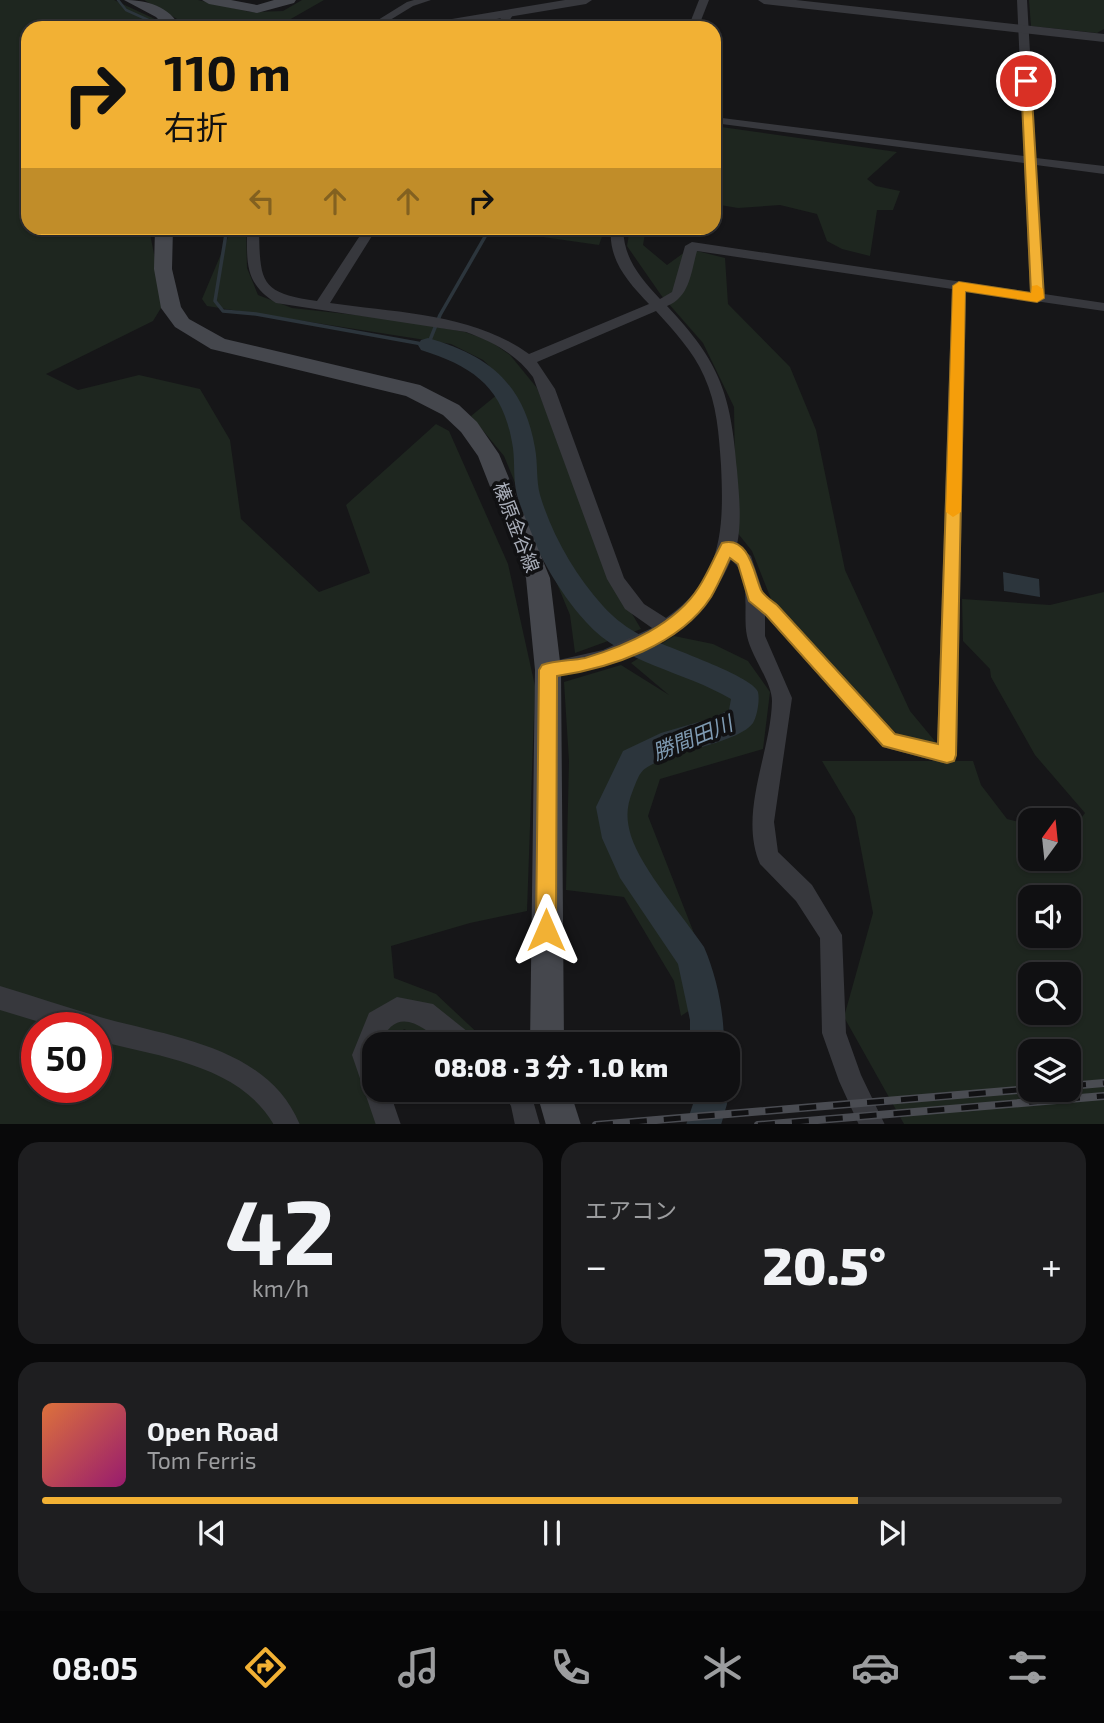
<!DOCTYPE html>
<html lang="ja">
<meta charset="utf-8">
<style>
:root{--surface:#101012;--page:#1e1e20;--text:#f1f3f6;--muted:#9c9d9f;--line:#303032;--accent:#f2b134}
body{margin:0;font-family:"Exo 2","Noto Sans JP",sans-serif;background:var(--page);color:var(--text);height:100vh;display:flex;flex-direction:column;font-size:26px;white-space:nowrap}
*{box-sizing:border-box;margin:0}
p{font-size:23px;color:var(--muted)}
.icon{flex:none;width:38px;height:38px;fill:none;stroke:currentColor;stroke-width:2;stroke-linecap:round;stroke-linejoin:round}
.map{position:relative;height:1124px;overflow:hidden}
.side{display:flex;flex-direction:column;gap:18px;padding:18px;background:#09090a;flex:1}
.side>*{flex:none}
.banner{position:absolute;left:21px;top:21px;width:700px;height:214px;border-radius:21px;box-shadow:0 2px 5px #0004,0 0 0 2px var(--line);background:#f2b134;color:#111;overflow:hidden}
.needle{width:46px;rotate:15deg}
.buttons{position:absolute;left:1018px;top:808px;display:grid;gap:14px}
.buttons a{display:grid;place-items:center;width:63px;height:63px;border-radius:14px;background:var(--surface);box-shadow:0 2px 5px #0004,0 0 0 2px var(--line);font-size:35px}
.speed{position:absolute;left:21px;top:1012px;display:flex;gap:14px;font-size:35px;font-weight:700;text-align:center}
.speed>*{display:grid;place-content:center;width:91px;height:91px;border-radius:50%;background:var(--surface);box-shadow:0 2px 5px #0004,0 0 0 2px var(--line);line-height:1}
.speed .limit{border:10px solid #d22;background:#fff;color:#111}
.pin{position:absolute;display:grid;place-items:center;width:60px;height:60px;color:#fff;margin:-30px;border:4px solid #fff;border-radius:50%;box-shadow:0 2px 7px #0007}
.me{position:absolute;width:77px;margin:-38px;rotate:0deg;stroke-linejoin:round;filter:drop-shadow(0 0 5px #0008)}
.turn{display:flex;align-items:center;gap:24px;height:147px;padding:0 28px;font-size:32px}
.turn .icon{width:91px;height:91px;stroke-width:2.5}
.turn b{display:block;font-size:49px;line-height:60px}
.lanes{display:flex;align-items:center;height:66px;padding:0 28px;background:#0003;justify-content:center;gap:35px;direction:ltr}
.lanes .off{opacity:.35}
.big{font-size:52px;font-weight:800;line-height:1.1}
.side .tile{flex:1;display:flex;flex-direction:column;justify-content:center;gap:10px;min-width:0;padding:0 24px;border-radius:21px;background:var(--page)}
.side .dial{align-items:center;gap:0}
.dial b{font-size:91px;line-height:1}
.song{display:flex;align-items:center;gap:21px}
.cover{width:84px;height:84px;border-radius:10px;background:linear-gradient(135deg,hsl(20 70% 55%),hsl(320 70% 35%))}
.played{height:7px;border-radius:4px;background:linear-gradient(90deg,var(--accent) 80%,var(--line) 80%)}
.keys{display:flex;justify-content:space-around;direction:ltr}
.heat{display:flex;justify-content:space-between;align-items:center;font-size:38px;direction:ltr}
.side .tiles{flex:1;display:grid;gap:18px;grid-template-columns:1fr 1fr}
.tile:last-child{grid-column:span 2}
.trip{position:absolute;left:362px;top:1032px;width:378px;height:70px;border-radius:21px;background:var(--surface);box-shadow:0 2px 5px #0004,0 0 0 2px var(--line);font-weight:800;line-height:70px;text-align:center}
.tabs{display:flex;height:112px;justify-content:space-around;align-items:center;background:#060607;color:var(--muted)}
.tabs .icon{width:49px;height:49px}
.tabs .on{color:var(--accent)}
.tabs b{font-size:32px;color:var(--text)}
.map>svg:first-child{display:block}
.green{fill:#1e261f;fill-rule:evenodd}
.water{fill:#2c353c}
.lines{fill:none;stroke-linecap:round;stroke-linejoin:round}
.stream-far1{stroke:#2c353c;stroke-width:2.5}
.stream{stroke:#2c353c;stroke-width:3.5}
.river{fill:#2c353c;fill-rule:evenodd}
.minor{fill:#37383d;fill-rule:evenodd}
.tertiary{fill:#37383d;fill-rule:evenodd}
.secondary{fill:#45474d;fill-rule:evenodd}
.rail-casing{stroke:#4a4c52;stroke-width:8}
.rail{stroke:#111113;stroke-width:5;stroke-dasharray:17;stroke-linecap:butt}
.route{fill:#f2b134;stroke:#9d7322;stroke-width:2}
.slow{fill:#f59e0b}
.labels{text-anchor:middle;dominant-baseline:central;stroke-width:7;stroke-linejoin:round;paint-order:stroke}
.street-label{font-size:19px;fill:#a8adb8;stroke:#111113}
.water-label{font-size:21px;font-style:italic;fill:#7f9bb3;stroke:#111113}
</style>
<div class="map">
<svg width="1104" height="1125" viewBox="0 0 1104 1125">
<rect width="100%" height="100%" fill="#161618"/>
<g class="green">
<path d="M 0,0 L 114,0 L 159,21 L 164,28 L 28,28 L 28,228 L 149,229 L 164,303 L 153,321 L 46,374 L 78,390 L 139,375 L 200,389 L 230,440 L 241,519 L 319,592 L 370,573 L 346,505 L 436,424 L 449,431 L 508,564 L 535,686 L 527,911 L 470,923 L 391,946 L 394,978 L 436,994 L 485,1040 L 478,1045 L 434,1045 L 404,1029 L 393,1045 L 374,1045 L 374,1090 L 382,1124 L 0,1125 ZM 37,1027 L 96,1027 L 96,1087 L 37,1087 Z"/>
<polygon points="144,0 198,0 250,12 283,11 302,0 324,0 275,28 204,27 184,23"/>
<polygon points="1029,0 1104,0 1104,29 1097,33 1031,26"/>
<polygon points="714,126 897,152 867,179 876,186 900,191 893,210 877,210 870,256 842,249 827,241 817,214 780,205 738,208 714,204"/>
<polygon points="232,228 246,228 247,268 258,295 292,308 392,319 465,332 490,341 510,355 537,388 611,578 641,629 575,653 570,615 504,456 471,416 509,385 483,360 451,344 207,306 202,299"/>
<polygon points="480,228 605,228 599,245"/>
<polygon points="630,228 646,228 643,245 667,265 689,249 725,258 728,304 790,367 816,430 845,570 910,711 939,746 899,736 773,604 752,551 736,531 734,407 703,343 661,295 627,246"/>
<path d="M 1104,592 L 1104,1124 L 904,1124 L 844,1017 L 873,913 L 855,817 L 822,761 L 973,761 L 981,785 L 1007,819 L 1031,825 L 1031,859 L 1069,859 L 1069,834 L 1085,813 L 1035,755 L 991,677 L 990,669 L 963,641 L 962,599 L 1050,605 ZM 1031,898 L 1069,898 L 1069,936 L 1031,936 ZM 1031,975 L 1069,975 L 1069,1013 L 1031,1013 ZM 1031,1052 L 1069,1052 L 1069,1090 L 1031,1090 Z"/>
<polygon points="674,636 713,644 748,661 770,692 763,749 660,779 648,816 717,992 681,1016 674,981 624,897 566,890 569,761 564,682 621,665 669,695 631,663"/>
</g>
<polygon class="water" points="1003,572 1039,579 1040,597 1004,591"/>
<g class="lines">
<polyline class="stream-far1" points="118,0 126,10 166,28"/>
<polyline class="stream" points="227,228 215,301 223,311 256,314 428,345 440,315 490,228"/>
<g class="river">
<path d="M 428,338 C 488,355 524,383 535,448 C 538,464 536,480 540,495 C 552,535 575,575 603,606 C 612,616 623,625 635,632 C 656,644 753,675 758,692 C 760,700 757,717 753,723 C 739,743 670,751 646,768 C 639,772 636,783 633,790 C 626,807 626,819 631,836 C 642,870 683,916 704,947 C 717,977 724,1012 724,1045 L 690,1045 L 690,1020 L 678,964 L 620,878 L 602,838 L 596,807 L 623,751 L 661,733 L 712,718 L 729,710 L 731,699 C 684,671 623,664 586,622 C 555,588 529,539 517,495 C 513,479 515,464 513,448 C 504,388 475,367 421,350 L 418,345 L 421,340 Z"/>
<polygon points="692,1090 726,1090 727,1104 721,1125 686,1125 693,1104"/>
</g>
<g class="minor">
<polygon points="414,0 431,0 413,6 377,28 365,28 407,2"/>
<polygon points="699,0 709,0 698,28 688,28"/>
<path d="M 1017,0 L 1027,0 L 1036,158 L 1104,166 L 1104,174 L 1036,165 L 1044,294 L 1104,303 L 1104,311 L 966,291 L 957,755 L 954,761 L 947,764 L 883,747 L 765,615 L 765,636 L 792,698 L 774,822 L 778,852 L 812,885 L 842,935 L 846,1033 L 861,1075 L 885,1125 L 859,1125 L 839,1081 L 822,1033 L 820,938 L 796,901 L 760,864 C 738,813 771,753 772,701 C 772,682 751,656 747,636 C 742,613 753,577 731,560 C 697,640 628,663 548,678 L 541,676 L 539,670 L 541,664 L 603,650 L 652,628 L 625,609 L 607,579 L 533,377 C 516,354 493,342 466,332 L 276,303 C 244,283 247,262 247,228 L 259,228 C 260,283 260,293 317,301 L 365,228 L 377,228 L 330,303 C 398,313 472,313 529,354 L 649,304 C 628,282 608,260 611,228 L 623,228 C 624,259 639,276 660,299 L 672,292 L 685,246 L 692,242 L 1030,292 L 1024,163 L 714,123 L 714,117 L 1024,156 ZM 697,251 L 952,289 L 937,744 L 896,734 L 763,592 L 751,556 L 737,545 C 742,520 739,495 737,470 C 731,394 720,362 667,306 C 690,297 691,272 697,251 ZM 656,311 C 674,331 693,351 704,376 C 717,404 719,435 721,465 C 724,528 723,579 666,618 L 644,604 L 624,578 L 555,389 L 537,362 Z"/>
<polygon points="509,10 514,13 505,28 495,28 505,11"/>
<path d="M 0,986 C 36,997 71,1009 107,1019 C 178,1038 269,1049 300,1125 L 274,1125 C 239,1064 158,1057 96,1040 L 96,1027 L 56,1027 L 0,1010 Z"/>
<path d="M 397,997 L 433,1004 L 473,1036 L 476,1045 L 445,1045 C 422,1025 395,1004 380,1045 L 374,1045 L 374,1090 L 389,1090 L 401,1125 L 376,1125 L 352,1055 L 369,1013 Z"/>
<polygon points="502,1090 530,1090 540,1125 515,1125 511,1106"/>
</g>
<g class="tertiary">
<polygon points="565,0 592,0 586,4 443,28 416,28 422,24"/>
<polygon points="758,0 796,0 1104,34 1104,42 764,4"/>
</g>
<g class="secondary">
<path d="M 124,0 C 147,0 169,6 181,28 L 167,28 L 156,17 Z"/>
<polygon points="202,0 231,0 257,5 274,0 296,0 294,3 257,13 209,4"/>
<polygon points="155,228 173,228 172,269 181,307 189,319 225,339 420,385 459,405 477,422 499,454 550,578 561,670 564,1045 530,1045 535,670 526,578 478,456 461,432 443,415 406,396 211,349 175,327 161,308 154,269"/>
<polygon points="536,1090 570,1090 581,1125 546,1125"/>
</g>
<g class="rail-casing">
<g id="rail">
<polyline points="1069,1086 1104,1083"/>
<polyline points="596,1125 1031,1089"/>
<polyline points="758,1125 1104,1096"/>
</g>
</g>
<use href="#rail" class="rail"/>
</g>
<path class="route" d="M 1026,78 L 1031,81 L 1044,298 L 1037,302 L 965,291 L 956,755 L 954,761 L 947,763 L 883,746 L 766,615 L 749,601 L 738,564 L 730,558 C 724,571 718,585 711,597 C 680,645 611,668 557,676 L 556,930 L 553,938 L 546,941 L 539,938 L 536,930 L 539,670 L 542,665 C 556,660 571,661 585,658 C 626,646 676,624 699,587 C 708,573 714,558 722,543 C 749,535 754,574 761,590 C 764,596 772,601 777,605 L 895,734 L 938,744 L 953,286 L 959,282 L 1031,293 L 1021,81 Z"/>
<polygon class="slow" points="959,282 1031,293 1032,286 1037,285 1043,289 1044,298 1037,302 965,291 961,512 953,517 946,512 953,286"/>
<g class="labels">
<g class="street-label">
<text transform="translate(517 527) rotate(69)">榛原金谷線</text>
</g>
<g class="water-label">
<text transform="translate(692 737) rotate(-22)">勝間田川</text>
</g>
</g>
</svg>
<div class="buttons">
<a><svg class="needle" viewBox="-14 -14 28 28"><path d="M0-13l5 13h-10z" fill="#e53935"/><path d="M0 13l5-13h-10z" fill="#9c9d9f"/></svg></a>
<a><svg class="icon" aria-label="sound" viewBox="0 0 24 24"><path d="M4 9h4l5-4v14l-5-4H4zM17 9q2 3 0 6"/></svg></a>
<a><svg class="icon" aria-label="search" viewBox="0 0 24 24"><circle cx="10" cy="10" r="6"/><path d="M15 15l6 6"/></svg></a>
<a><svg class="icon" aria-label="layers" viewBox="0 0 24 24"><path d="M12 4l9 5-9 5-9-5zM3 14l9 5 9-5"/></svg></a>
</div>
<div class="speed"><div class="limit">50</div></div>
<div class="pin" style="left:1026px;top:81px;background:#d93025"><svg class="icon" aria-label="arrive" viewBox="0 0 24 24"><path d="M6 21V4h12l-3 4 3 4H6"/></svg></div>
<svg class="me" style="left:546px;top:930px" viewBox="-20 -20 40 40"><path d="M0-17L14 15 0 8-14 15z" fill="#f2b134" stroke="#fff" stroke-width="4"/></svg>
<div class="trip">08:08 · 3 分 · 1.0 km</div>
<div class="banner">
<div class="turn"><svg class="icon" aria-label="right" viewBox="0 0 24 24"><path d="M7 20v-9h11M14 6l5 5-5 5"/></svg><div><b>110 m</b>右折</div></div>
<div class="lanes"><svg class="icon off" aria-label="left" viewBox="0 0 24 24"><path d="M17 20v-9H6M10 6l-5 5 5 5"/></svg><svg class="icon off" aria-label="ahead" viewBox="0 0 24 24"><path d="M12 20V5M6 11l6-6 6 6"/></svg><svg class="icon off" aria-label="ahead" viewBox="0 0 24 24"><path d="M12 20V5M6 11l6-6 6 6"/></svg><svg class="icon" aria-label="right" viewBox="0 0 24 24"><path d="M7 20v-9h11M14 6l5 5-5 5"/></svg></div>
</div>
</div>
<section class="side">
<div class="tiles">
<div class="tile dial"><b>42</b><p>km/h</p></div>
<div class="tile"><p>エアコン</p>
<div class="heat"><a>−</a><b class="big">20.5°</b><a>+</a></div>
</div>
<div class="tile">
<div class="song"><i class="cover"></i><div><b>Open Road</b><p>Tom Ferris</p></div></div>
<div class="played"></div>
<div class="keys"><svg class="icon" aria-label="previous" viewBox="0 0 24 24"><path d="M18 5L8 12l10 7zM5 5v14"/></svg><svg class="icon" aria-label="pause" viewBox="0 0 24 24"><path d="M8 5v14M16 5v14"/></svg><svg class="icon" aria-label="next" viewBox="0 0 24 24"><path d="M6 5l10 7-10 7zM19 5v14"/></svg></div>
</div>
</div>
</section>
<nav class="tabs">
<b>08:05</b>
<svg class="icon on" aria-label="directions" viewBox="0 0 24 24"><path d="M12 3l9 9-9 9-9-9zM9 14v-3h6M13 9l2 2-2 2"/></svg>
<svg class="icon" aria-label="music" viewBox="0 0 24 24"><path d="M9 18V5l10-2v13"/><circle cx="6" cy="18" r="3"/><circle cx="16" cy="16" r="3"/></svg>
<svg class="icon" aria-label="phone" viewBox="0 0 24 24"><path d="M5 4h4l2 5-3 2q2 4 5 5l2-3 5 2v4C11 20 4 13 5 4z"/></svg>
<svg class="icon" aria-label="climate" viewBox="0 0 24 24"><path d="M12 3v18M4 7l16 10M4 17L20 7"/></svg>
<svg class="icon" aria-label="car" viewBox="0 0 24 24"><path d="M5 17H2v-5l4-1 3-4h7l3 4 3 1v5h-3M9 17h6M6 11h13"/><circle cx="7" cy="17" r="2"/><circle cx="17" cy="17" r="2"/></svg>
<svg class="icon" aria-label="filters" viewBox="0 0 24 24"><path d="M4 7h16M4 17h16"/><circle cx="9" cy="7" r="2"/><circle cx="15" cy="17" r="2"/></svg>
</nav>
